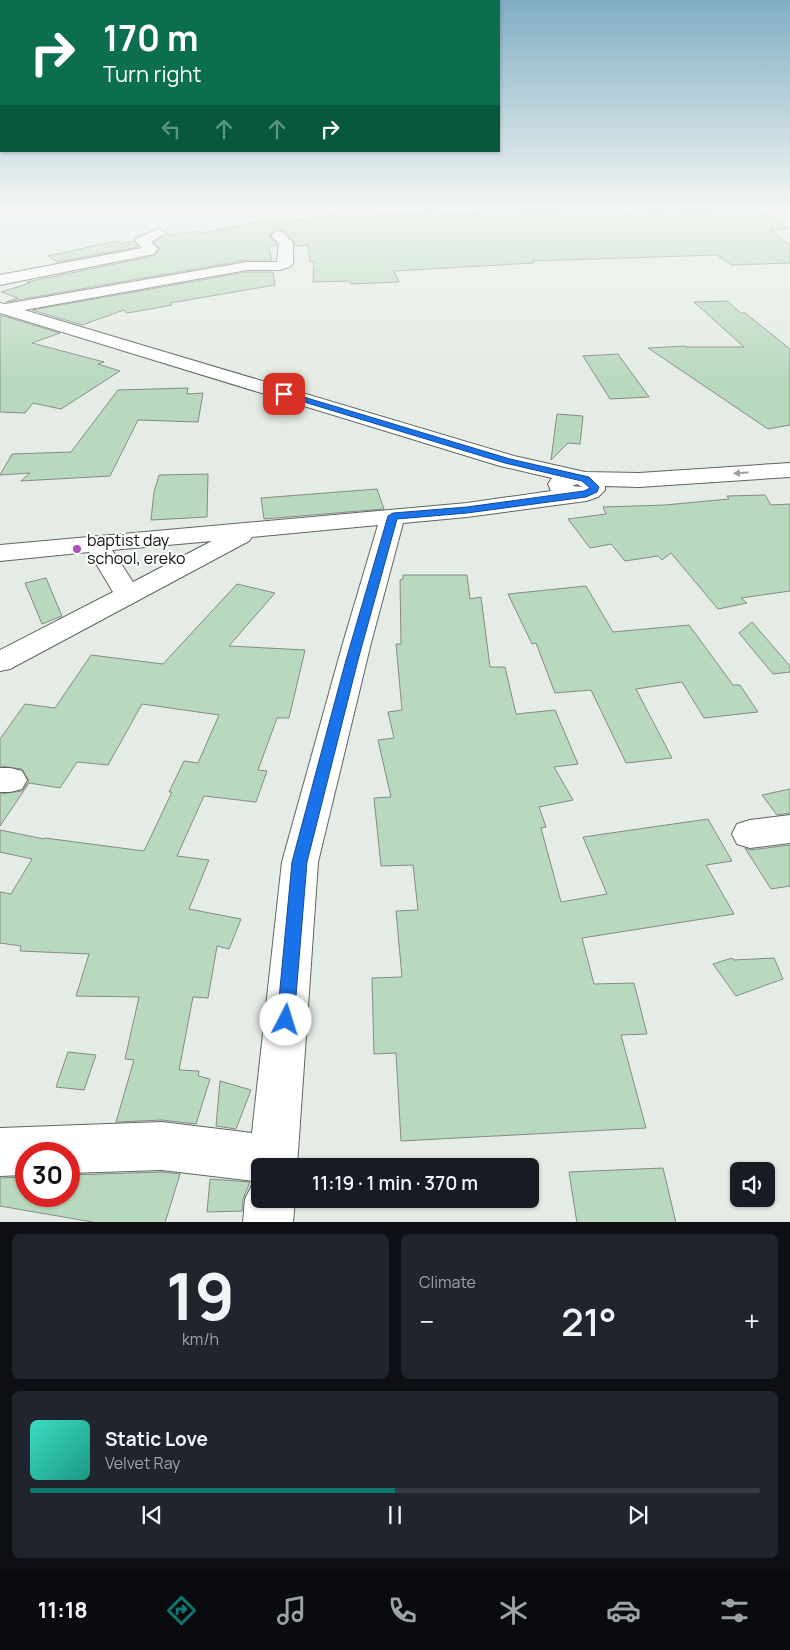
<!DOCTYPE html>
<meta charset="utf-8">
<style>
:root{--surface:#171b24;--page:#20242c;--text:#f1f3f6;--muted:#9ea1a6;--line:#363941;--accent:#0f766e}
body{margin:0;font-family:Manrope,sans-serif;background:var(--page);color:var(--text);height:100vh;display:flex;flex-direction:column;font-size:19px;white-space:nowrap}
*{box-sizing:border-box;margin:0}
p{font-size:16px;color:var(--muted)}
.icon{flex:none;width:28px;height:28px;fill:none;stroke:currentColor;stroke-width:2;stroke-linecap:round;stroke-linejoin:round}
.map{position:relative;height:1222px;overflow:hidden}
.panel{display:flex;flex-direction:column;gap:12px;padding:12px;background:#0d0f14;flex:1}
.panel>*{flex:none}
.top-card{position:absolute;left:0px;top:0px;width:500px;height:152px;box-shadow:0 1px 4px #0004;background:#0b6e4f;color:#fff;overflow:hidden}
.fabs{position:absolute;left:730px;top:1162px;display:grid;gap:10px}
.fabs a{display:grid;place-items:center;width:45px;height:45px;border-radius:8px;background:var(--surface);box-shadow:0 1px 4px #0004;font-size:25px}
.speed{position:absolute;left:15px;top:1142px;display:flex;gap:10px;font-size:25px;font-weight:700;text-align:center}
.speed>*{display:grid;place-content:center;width:65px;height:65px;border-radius:50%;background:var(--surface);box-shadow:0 1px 4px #0004;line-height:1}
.speed .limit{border:8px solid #d22;background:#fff;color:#111}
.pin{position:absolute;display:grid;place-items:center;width:42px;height:42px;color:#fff;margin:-21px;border-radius:10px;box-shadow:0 2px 8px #0006}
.me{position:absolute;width:55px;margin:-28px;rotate:5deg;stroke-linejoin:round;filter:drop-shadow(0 0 4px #0008)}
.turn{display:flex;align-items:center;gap:18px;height:105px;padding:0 20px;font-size:22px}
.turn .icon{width:65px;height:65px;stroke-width:2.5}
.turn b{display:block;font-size:35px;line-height:42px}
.lanes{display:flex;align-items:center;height:48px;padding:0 20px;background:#0003;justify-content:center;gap:25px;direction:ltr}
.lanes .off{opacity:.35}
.big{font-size:38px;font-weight:600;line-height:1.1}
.panel .tile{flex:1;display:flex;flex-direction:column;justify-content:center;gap:8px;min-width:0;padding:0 18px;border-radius:8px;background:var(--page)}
.panel .dial{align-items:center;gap:0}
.dial b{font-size:65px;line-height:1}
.song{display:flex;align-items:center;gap:15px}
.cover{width:60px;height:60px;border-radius:8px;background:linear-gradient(135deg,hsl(170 70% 55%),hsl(170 70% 35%))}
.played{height:5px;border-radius:2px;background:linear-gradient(90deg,var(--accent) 50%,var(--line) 50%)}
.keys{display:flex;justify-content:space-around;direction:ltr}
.heat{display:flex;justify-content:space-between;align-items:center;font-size:28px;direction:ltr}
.panel .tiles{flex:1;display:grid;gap:12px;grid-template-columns:1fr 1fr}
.tile:last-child{grid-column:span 2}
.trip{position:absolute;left:251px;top:1158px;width:288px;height:50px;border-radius:8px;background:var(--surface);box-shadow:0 1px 4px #0004;font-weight:600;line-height:50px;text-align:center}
.tab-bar{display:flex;height:80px;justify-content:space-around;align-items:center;background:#090b0e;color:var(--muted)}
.tab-bar .icon{width:35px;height:35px}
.tab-bar .active{color:var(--accent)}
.tab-bar b{font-size:22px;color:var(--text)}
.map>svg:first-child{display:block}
.building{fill:#b9d9be;stroke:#858c86}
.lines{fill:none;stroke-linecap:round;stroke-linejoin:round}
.minor-casing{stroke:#606660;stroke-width:2}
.minor{fill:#fff;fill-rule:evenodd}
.oneway{fill:#9e9f9e}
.route{fill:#1a73e8;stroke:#114b97}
.poi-dot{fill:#af51bb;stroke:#fff;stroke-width:2}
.labels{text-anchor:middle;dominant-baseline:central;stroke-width:4;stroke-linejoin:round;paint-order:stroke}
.poi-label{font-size:16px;fill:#0d100d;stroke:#fff;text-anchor:start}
</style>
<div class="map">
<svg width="790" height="1223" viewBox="0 0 790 1223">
<rect width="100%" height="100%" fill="#e4ece5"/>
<g class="building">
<polygon points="421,207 450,213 589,207 616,207 622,212 710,209 708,207 755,207 788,229 770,229 790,246 790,263 731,265 717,255 532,261 534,263 394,271 399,282 351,284 349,281 313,282 314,261 310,262 308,245 295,246 294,242 284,231 278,229 269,235 277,245 269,247 272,260 247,260 6,302 18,298 1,292 30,283 27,282 154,256 160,249 154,242 167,235 198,231 202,233 282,218 284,221 323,218 325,216 334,215 336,217 426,214"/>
<polygon points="116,241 121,244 133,241 138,247 58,262 48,256"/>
<polygon points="247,272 273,272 275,285 170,303 172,305 145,310 127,313 124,310 82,325 32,310"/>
<polygon points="727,301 741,313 745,313 790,349 790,425 768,429 648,348 685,346 687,347 744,347 694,302"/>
<polygon points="0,315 60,333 32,343 104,362 98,364 120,371 61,409 33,403 25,413 0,412"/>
<polygon points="618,354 649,397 610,399 583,356"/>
<polygon points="188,388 187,394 203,393 198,422 138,420 110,476 21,481 30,473 0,475 12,454 71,452 118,390"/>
<polygon points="557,414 583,416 580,444 568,443 551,460"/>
<polygon points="208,474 207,517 151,520 154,492 159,475"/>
<polygon points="377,489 384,509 264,519 261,498"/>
<polygon points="765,495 771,505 790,504 790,591 741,598 747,603 718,609 671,553 662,560 658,556 625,561 611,544 590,548 568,519 606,514 603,507 665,505 729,499 727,496"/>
<polygon points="403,575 467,575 470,599 481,597 490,667 505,667 516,714 555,710 578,764 554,767 573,800 539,807 546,827 541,828 561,902 607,894 583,837 708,819 732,861 706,865 734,914 582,938 594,984 634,983 647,1034 621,1035 646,1128 401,1141 396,1053 374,1054 372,978 402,977 396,911 418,910 413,865 381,866 374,798 391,797 378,740 394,738 388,712 402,710 396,644 401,644 400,580 403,579"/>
<polygon points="46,578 62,616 42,624 25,583"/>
<polygon points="237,584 275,593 229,646 305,650 289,718 277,718 258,770 267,771 256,802 204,796 177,856 209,860 189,909 241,919 229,949 217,946 208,998 193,997 179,1070 199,1071 198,1076 210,1079 196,1124 162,1120 116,1122 134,1060 125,1059 139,997 76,996 89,954 20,951 21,946 0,943 0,892 11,894 32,859 0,852 0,830 44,839 45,838 144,851 172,792 169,792 184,761 198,763 219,715 142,704 108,765 77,762 60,788 29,783 0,826 0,794 22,791 29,781 22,769 0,766 0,739 25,704 55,708 91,655 163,664"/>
<polygon points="586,586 613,632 689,625 733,685 740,685 758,712 704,718 682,682 636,689 672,758 626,763 591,690 555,693 536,643 532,644 508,594"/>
<polygon points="752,622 790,666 790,672 773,674 739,633"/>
<polygon points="790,789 790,813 777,815 762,795"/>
<polygon points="790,845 790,886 771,889 745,848 750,850"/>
<polygon points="732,958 734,960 774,958 783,979 736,996 713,964"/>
<polygon points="68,1052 96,1055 84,1090 56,1087"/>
<polygon points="220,1081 251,1090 236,1129 216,1126"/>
<polygon points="663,1168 676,1223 577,1223 569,1172"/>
<polygon points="162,1172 180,1174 165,1223 98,1223 0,1206 0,1178 26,1177 26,1196 69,1196 69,1175"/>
<polygon points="210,1179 250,1182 243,1199 242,1211 207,1212"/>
</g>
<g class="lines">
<g class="minor-casing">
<g id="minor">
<polygon points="159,229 166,233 151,242 158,249 154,254 0,285 0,275 142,248 135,241 137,238"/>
<path d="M 278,231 L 283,232 L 293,243 L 293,263 L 291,266 L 280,270 L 247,270 L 24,310 L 514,456 L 585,472 L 639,473 L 790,463 L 790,477 L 639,487 L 605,486 L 605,490 L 598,497 L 586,501 L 467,517 L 403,523 L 371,643 L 318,862 L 297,1166 L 260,1166 L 260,1199 L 295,1199 L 293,1223 L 243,1223 L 245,1199 L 254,1181 L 162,1170 L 69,1173 L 69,1154 L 26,1154 L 26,1175 L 0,1176 L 0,1128 L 162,1122 L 252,1133 L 282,862 L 343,643 L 378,525 L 252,537 L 249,541 L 10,669 L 0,671 L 0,650 L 113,592 L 89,552 L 0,561 L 0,545 L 467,503 L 551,491 L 548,484 L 552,478 L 500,466 L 0,313 L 0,303 L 5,304 L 247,262 L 277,262 L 279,244 L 271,235 ZM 577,484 L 582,487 L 572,486 ZM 212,541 L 133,582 L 112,550 Z"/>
<polygon points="0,768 10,768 22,771 27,780 22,789 10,792 0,792"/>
<polygon points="790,815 790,843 750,848 737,844 732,834 737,824 750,820"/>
</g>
</g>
<use href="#minor" class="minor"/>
</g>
<defs><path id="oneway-solid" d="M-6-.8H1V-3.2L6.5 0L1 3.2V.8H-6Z" transform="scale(1.25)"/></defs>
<use class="oneway" href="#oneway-solid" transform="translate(741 473) rotate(177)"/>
<linearGradient id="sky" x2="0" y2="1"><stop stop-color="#81aec3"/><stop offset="0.55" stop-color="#f3f6f3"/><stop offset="1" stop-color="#f3f6f3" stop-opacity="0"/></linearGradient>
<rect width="790" height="378" fill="url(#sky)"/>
<polygon class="route" points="281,392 287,392 510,459 589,477 599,487 597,492 586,497 467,513 397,519 358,660 307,862 294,1020 292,1026 286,1028 279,1026 277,1020 292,862 346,660 388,516 393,513 467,507 584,491 590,488 582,481 505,463 281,395"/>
<circle class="poi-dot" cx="77" cy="549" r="5"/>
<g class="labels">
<g class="poi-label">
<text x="87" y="540">baptist day<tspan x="87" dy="18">school, ereko</tspan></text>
</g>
</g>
</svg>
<div class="fabs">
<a><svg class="icon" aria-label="sound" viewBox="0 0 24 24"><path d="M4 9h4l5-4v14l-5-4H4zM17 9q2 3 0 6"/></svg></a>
</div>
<div class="speed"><div class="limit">30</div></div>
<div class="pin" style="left:284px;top:394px;background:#d93025"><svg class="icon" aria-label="arrive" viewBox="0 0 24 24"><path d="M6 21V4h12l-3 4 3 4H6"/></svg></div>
<svg class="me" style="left:286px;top:1020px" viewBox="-20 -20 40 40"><circle r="19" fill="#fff"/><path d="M0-13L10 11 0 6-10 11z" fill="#1a73e8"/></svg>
<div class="trip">11:19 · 1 min · 370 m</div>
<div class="top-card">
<div class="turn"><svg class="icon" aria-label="right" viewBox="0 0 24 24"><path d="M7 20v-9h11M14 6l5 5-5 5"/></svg><div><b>170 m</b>Turn right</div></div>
<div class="lanes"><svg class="icon off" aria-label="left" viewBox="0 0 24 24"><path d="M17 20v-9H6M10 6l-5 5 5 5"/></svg><svg class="icon off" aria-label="ahead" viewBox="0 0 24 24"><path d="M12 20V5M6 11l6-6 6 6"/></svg><svg class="icon off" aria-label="ahead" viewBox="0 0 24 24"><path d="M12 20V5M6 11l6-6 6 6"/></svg><svg class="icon" aria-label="right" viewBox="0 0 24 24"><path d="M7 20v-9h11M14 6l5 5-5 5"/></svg></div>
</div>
</div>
<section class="panel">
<div class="tiles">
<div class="tile dial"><b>19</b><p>km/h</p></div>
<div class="tile"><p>Climate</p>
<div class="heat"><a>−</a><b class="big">21°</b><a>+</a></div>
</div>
<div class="tile">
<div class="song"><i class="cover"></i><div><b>Static Love</b><p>Velvet Ray</p></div></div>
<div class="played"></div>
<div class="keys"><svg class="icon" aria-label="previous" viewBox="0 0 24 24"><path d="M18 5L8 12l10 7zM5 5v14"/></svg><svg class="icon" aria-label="pause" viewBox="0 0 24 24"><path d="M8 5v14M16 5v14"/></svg><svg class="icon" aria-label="next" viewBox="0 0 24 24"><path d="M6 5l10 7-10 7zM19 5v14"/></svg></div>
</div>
</div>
</section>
<nav class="tab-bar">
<b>11:18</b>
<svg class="icon active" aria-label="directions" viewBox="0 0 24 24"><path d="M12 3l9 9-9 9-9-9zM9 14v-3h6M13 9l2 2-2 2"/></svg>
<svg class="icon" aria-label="music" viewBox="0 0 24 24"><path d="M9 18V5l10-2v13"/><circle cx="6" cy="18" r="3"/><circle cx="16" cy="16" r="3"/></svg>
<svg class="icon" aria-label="phone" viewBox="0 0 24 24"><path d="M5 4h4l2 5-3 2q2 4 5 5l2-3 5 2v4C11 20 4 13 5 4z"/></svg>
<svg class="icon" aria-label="climate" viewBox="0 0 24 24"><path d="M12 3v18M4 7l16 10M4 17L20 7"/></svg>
<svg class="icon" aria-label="car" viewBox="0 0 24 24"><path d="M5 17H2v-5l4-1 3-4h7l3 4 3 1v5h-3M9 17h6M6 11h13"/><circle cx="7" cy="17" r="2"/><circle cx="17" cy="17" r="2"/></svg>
<svg class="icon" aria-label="filters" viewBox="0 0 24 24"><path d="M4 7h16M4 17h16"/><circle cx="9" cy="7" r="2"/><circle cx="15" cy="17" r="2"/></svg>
</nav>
